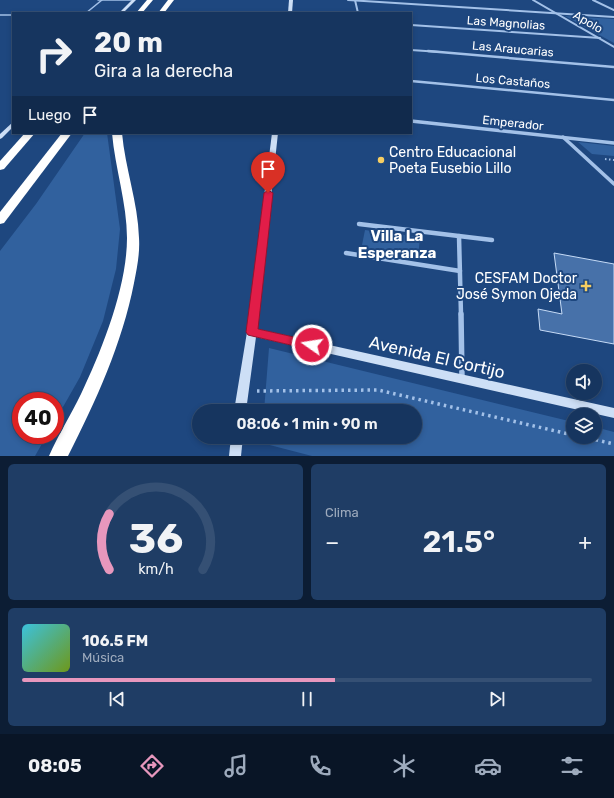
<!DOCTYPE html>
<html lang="es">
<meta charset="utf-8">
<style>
:root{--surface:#16355f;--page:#1f3d65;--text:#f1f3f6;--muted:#9eabbd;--line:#355074;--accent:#e797bd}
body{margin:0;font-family:Rubik,sans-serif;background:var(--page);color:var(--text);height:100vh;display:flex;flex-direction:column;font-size:15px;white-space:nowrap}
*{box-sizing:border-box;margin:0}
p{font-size:13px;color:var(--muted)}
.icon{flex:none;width:22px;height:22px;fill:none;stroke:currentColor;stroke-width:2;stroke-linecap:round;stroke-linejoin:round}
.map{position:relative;height:456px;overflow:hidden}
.panel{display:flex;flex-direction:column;gap:8px;padding:8px;background:#0c1d34;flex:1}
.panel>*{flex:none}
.top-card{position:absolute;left:12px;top:12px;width:400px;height:122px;border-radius:0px;box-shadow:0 2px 6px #0003,0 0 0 1px var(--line);background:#16355f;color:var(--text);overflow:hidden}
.buttons{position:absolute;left:566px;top:364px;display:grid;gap:8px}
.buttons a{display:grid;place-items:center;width:36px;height:36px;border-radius:50%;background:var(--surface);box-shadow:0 2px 6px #0003,0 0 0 1px var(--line);font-size:20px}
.speed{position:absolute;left:12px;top:392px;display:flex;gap:8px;font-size:20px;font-weight:700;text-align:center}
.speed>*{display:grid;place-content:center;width:52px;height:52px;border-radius:50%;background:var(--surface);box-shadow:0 2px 6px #0003,0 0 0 1px var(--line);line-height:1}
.speed .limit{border:6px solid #d22;background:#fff;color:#111}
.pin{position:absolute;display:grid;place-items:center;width:34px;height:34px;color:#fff;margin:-41px -17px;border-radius:50% 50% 50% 0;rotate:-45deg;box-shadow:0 0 4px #0007}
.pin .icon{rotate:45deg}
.me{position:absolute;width:44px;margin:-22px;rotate:283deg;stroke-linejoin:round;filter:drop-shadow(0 0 3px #0008)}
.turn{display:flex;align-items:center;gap:14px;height:84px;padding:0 16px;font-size:18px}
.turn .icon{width:52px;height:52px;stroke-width:2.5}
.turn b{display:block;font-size:28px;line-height:34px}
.then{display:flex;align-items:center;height:38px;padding:0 16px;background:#0003;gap:8px;font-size:15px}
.big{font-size:30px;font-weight:600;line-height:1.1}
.panel .card{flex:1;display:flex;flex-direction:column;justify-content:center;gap:6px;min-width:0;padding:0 14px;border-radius:6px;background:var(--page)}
.panel .dial{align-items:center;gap:0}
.dial svg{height:104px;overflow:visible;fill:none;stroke:var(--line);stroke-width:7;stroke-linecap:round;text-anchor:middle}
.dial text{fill:var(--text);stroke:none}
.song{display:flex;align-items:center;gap:12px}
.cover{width:48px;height:48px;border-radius:6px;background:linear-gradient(135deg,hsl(190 70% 55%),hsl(80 70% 35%))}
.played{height:4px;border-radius:2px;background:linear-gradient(90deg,var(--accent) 55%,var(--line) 55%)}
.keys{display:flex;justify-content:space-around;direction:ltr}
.heat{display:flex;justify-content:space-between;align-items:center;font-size:22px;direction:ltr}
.panel .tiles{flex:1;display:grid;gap:8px;grid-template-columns:1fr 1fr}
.card:last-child{grid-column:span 2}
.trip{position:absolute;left:192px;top:404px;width:230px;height:40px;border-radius:20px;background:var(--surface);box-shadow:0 2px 6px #0003,0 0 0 1px var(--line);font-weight:600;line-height:40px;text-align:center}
.tabs{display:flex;height:64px;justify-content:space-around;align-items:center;background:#091526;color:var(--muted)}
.tabs .icon{width:28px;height:28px}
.tabs .selected{color:var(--accent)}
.tabs b{font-size:18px;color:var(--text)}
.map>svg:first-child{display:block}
.green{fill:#31619e}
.building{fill:#4771a9;stroke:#c6dbf6}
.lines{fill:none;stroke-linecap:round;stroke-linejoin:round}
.path-far1{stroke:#a3c1e8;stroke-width:2;stroke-dasharray:1.5 2.5;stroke-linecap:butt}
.path{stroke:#a3c1e8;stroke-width:3.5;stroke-dasharray:2.5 4;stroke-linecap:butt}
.lane{stroke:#a3c1e8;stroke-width:1.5}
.street-far4{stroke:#a3c1e8;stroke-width:2}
.street-far3{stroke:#a3c1e8;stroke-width:2.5}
.street-far2{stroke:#a3c1e8;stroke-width:3.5}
.street-far1{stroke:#a3c1e8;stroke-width:4.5}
.street{stroke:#a3c1e8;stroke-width:5.5}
.secondary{fill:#cddff6;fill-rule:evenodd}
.highway{fill:#fff;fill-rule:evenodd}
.route{fill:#e11d48;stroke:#92132f}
.poi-dot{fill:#f7ce62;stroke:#1e477f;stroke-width:1.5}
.labels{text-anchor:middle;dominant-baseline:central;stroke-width:4;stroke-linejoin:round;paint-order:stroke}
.far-street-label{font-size:12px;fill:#fff;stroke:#1e477f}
.poi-label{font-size:14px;fill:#fff;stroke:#1e477f;text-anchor:start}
.neighbourhood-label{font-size:15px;font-weight:bold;fill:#fff;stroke:#1e477f}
.near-street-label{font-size:17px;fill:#fff;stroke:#1e477f}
</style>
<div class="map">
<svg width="614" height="456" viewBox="0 0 614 456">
<rect width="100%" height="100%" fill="#1e477f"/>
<g class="green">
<polygon points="565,16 614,19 614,43"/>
<polygon points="85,133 107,133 120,229 116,269 103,321 80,377 55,421 55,401 21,401 21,435 47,435 35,456 0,456 0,251 36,204"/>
<polygon points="578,142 614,146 614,156 592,154"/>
<polygon points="365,230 420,237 418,258 361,250"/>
<polygon points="269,348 573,422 573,437 595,437 595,427 614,432 614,456 312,456 262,443 263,437 415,437 415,411 264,411"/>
</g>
<polygon class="building" points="554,253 614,264 614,344 540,330 538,309 562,314"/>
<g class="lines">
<polyline class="path-far1" points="605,159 614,160"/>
<g class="path">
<polyline points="257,391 378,390 573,435"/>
<polyline points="583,437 614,444"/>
</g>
<g class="lane">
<polyline points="98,0 133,0"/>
<polyline points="86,13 102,0"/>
<polyline points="0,15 13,15"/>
</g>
<g class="street-far4">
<polyline points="348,0 614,17"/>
<polyline points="355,0 358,13"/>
<polyline points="533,0 614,47"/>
<polyline points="593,0 614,10"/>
<polyline points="411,25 600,38"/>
<polyline points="411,50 440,52"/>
</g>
<g class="street-far3">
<polyline points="428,51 614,67"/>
<polyline points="411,81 614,100"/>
</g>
<g class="street-far2">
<polyline points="411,121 614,143"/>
<polyline points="563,137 614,184"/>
</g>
<g class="street-far1">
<polyline points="359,224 492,240"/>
<polyline points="459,236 461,315"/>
<polyline points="346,253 460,271"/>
</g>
<polyline class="street" points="461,314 462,379"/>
<g class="secondary">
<polygon points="132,0 136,0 123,13 119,13"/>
<polygon points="289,0 293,0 292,13 288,13"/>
<polygon points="13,122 13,127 2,138 0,139 0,134"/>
<polygon points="272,133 278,133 257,329 614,408 614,418 256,337 246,411 234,411 247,332"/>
<polygon points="231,437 243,437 241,456 229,456"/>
</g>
<g class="highway">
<polygon points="147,0 153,0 142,13 136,13"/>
<polygon points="168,0 174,0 164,13 158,13"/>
<polygon points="25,133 35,133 4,169 0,170 0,161"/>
<polygon points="62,133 72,133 4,223 0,224 0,212"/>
<path d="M 112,133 L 122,133 C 125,168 138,202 139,238 C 140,253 137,268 134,283 C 122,344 96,401 68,456 L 49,456 C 58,435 71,415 81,394 C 102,350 127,287 127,238 C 127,203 115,168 112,133 Z"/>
</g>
</g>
<polygon class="route" points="268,190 273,193 258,329 316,342 318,345 316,348 312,350 252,336 248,335 246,332 264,193"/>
<g class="poi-dot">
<circle cx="381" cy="160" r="4"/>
<path d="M584 280h4v4h4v4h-4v4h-4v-4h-4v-4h4z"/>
</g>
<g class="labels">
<g class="far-street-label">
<text transform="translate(588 22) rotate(30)">Apolo</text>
<text transform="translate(506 23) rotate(4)">Las Magnolias</text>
<text transform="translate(513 49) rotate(5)">Las Araucarias</text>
<text transform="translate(513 81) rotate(5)">Los Castaños</text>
<text transform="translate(513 123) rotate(6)">Emperador</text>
</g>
<g class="poi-label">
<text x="389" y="152">Centro Educacional<tspan x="389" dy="16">Poeta Eusebio Lillo</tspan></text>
<text x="577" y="278" text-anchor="end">CESFAM Doctor<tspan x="577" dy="16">José Symon Ojeda</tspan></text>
</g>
<g class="neighbourhood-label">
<text x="397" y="236">Villa La<tspan x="397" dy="17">Esperanza</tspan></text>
</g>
<g class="near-street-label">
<text transform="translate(437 357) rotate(13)">Avenida El Cortijo</text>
</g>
</g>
</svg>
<div class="buttons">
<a><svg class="icon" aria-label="sound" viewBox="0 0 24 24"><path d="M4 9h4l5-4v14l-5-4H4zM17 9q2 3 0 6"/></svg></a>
<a><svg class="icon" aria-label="layers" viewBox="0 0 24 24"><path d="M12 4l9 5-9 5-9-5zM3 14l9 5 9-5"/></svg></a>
</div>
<div class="speed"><div class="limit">40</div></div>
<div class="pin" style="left:268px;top:193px;background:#d93025"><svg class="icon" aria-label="arrive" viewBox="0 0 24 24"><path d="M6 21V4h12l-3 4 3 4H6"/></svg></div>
<svg class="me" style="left:312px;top:345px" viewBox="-20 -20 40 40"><circle r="17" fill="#e11d48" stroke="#fff" stroke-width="3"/><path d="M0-11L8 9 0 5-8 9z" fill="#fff"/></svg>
<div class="trip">08:06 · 1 min · 90 m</div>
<div class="top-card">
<div class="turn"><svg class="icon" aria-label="right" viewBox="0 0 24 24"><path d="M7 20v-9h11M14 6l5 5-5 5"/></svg><div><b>20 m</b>Gira a la derecha</div></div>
<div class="then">Luego<svg class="icon" aria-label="arrive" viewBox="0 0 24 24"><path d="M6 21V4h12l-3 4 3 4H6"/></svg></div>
</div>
</div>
<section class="panel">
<div class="tiles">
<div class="card dial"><svg viewBox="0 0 100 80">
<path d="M14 69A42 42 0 1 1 86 69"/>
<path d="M14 69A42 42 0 0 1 14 26" stroke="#e797bd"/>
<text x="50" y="56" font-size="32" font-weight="700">36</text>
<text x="50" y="72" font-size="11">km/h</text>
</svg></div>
<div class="card"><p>Clima</p>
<div class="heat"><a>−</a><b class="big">21.5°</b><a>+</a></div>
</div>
<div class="card">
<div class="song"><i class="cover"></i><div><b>106.5 FM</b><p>Música</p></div></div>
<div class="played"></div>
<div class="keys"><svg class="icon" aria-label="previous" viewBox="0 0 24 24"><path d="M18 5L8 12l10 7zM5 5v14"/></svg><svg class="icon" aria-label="pause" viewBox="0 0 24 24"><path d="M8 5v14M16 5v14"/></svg><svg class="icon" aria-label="next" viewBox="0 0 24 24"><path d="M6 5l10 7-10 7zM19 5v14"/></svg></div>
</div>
</div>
</section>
<nav class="tabs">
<b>08:05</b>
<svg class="icon selected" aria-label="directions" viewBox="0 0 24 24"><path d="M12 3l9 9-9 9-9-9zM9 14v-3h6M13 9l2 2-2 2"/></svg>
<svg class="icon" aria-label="music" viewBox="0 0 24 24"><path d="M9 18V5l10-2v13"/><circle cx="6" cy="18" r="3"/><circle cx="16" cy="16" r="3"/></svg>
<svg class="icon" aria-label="phone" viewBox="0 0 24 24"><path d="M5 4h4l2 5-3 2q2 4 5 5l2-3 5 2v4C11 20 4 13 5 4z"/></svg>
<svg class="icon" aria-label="climate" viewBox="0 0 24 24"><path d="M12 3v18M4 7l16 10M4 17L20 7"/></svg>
<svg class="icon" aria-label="car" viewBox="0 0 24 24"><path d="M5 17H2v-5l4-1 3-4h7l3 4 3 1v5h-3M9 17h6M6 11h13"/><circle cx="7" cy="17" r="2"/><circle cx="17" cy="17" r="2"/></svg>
<svg class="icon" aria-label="filters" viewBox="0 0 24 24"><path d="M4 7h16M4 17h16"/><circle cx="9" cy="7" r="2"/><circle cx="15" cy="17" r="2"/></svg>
</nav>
